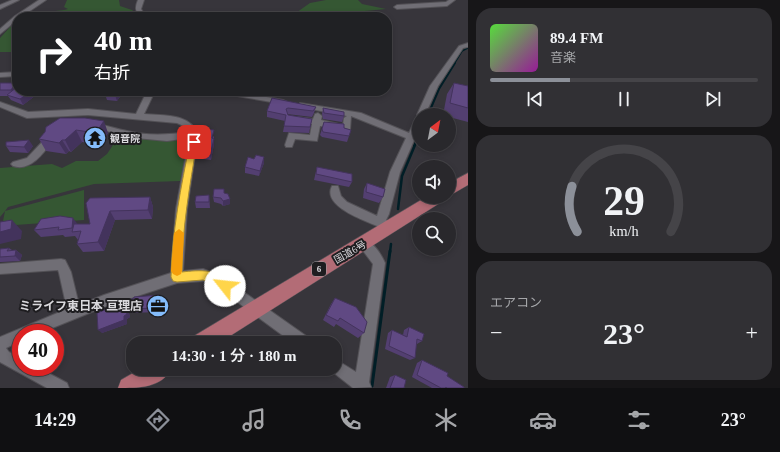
<!DOCTYPE html>
<html lang="ja">
<meta charset="utf-8">
<style>
:root{--surface:#29282c;--page:#313034;--text:#f1f3f6;--muted:#a5a6a9;--line:#454448;--accent:#8c9099}
body{margin:0;font-family:"Times New Roman","Noto Sans JP",serif;background:var(--page);color:var(--text);height:100vh;display:flex;flex-direction:column;font-size:15px;white-space:nowrap}
*{box-sizing:border-box;margin:0}
p{font-size:13px;color:var(--muted)}
.icon{flex:none;width:22px;height:22px;fill:none;stroke:currentColor;stroke-width:2;stroke-linecap:round;stroke-linejoin:round}
.map{position:relative;flex:1;overflow:hidden}
.sheet{display:flex;flex-direction:column;gap:8px;padding:8px;background:#171618;width:312px}
.sheet>*{flex:none}
.top-card{position:absolute;left:12px;top:12px;width:380px;height:84px;border-radius:16px;box-shadow:0 2px 6px #0003,0 0 0 1px var(--line);background:#202124;color:#fff;overflow:hidden}
.needle{width:26px;rotate:32deg}
.tools{position:absolute;left:412px;top:108px;display:grid;gap:8px}
.tools a{display:grid;place-items:center;width:44px;height:44px;border-radius:50%;background:var(--surface);box-shadow:0 2px 6px #0003,0 0 0 1px var(--line);font-size:20px}
.speed{position:absolute;left:12px;top:324px;display:flex;gap:8px;font-size:20px;font-weight:700;text-align:center}
.speed>*{display:grid;place-content:center;width:52px;height:52px;border-radius:50%;background:var(--surface);box-shadow:0 2px 6px #0003,0 0 0 1px var(--line);line-height:1}
.speed .limit{border:6px solid #d22;background:#fff;color:#111}
.pin{position:absolute;display:grid;place-items:center;width:34px;height:34px;color:#fff;margin:-17px;border-radius:8px;box-shadow:0 2px 6px #0006}
.me{position:absolute;width:44px;margin:-22px;rotate:299deg;stroke-linejoin:round;filter:drop-shadow(0 0 3px #0008)}
.turn{display:flex;align-items:center;gap:14px;height:84px;padding:0 16px;font-size:18px}
.turn .icon{width:52px;height:52px;stroke-width:2.5}
.turn b{display:block;font-size:28px;line-height:34px}
.big{font-size:30px;font-weight:600;line-height:1.1}
.sheet .widget{flex:1;display:flex;flex-direction:column;justify-content:center;gap:6px;min-width:0;padding:0 14px;border-radius:16px;background:var(--page)}
.sheet .dial{align-items:center;gap:0}
.dial svg{height:104px;overflow:visible;fill:none;stroke:var(--line);stroke-width:7;stroke-linecap:round;text-anchor:middle}
.dial text{fill:var(--text);stroke:none}
.song{display:flex;align-items:center;gap:12px}
.cover{width:48px;height:48px;border-radius:6px;background:linear-gradient(135deg,hsl(110 70% 55%),hsl(300 70% 35%))}
.played{height:4px;border-radius:2px;background:linear-gradient(90deg,var(--accent) 30%,var(--line) 30%)}
.keys{display:flex;justify-content:space-around;direction:ltr}
.heat{display:flex;justify-content:space-between;align-items:center;font-size:22px;direction:ltr}
.trip{position:absolute;left:126px;top:336px;width:216px;height:40px;border-radius:16px;background:var(--surface);box-shadow:0 2px 6px #0003,0 0 0 1px var(--line);font-weight:600;line-height:40px;text-align:center}
.tabs{display:flex;height:64px;justify-content:space-around;align-items:center;background:#101012;color:var(--muted)}
.tabs .icon{width:28px;height:28px}
.tabs .on{color:var(--accent)}
.tabs b{font-size:18px;color:var(--text)}
main{display:flex;flex:1;min-height:0}
.map>svg:first-child{display:block}
.green{fill:#355733}
.lines{fill:none;stroke-linecap:round;stroke-linejoin:round}
.stream-far3{stroke:#011e26;stroke-width:1.5}
.stream-far2{stroke:#011e26;stroke-width:2}
.stream-far1{stroke:#011e26;stroke-width:2.5}
.stream{stroke:#011e26;stroke-width:3}
.minor-casing{stroke:#535156;stroke-width:2}
.highway-casing{stroke:#535156;stroke-width:1}
.minor{fill:#706e75;fill-rule:evenodd}
.highway{fill:#b36c76;fill-rule:evenodd}
.wall{fill:#533f71}
.shaded-wall{fill:#43335c}
.building{fill:#604983;stroke:#43335c}
.route{fill:#ffd54a;stroke:#a68a30}
.slow{fill:#f59e0b}
.labels{text-anchor:middle;dominant-baseline:central;stroke-width:4;stroke-linejoin:round;paint-order:stroke}
.shield{fill:#1e1d20;stroke:#a2a1a4;stroke-width:1}
.shield-label{font-size:9px;font-weight:bold;fill:#dad9dd}
.poi-label{font-size:10px;font-weight:bold;fill:#dad9dd;stroke:#1e1d20;text-anchor:start}
.street-label{font-size:10px;fill:#dad9dd;stroke:#1e1d20}
.near-poi-label{font-size:12px;font-weight:bold;fill:#dad9dd;stroke:#1e1d20;text-anchor:end}
</style>
<main>
<div class="map">
<svg width="468" height="388" viewBox="0 0 468 388">
<rect width="100%" height="100%" fill="#37353b"/>
<g class="green">
<path d="M 67,0 L 119,0 L 120,6 L 132,10 L 141,17 L 35,17 C 43,10 58,12 68,9 L 64,7 Z"/>
<polygon points="326,0 358,0 362,4 386,9 365,11 356,17 270,17 268,14 293,15 310,3"/>
<polygon points="17,24 17,52 0,52 0,38 11,26"/>
<polygon points="119,136 189,141 180,181 94,184 8,207 5,211 84,190 84,220 2,226 5,211 0,217 0,168 52,164 62,168 76,161 98,161 107,154"/>
</g>
<g class="lines">
<polyline class="stream-far3" points="454,64 462,51 468,48"/>
<g class="stream-far2">
<polyline points="428,115 439,89 455,63"/>
<polyline points="414,146 419,135"/>
</g>
<g class="stream-far1">
<polyline points="398,209 402,176 415,145"/>
<polyline points="390,252 391,244"/>
</g>
<polyline class="stream" points="372,386 390,251"/>
<g class="minor-casing">
<g id="minor">
<polygon points="12,0 19,0 0,9 0,5"/>
<polygon points="39,0 46,0 21,17 17,17 17,20 0,34 0,29 15,16"/>
<path d="M 138,0 L 144,0 L 141,9 L 146,17 L 140,17 C 135,11 135,7 138,0 Z"/>
<polygon points="449,0 455,0 447,6 397,9 394,7 397,5 446,2"/>
<polygon points="468,43 468,47 463,48 438,86 425,115 419,115 418,117 417,115 430,86 459,46"/>
<polygon points="17,72 17,76 0,77 0,73"/>
<path d="M 147,91 L 155,91 L 144,114 C 165,116 189,113 198,134 L 187,209 L 183,271 L 203,269 L 221,276 L 309,338 L 311,343 L 293,343 L 213,284 L 203,281 L 177,283 L 104,307 L 40,333 L 21,333 L 21,341 L 6,348 L 9,352 L 21,358 L 21,367 L 37,367 L 67,383 L 69,388 L 47,388 L 0,362 L 0,337 L 67,309 L 59,273 L 58,270 L 0,274 L 0,264 L 61,259 L 65,260 L 71,272 L 79,305 L 104,295 L 171,273 L 176,209 L 189,138 L 167,141 L 126,137 L 111,132 L 91,128 L 90,126 L 94,123 C 105,125 116,129 127,131 C 147,136 168,135 189,132 L 186,127 L 177,123 L 88,115 L 27,118 L 0,107 L 0,102 L 28,112 L 88,109 L 136,114 Z"/>
<polygon points="216,91 233,91 283,100 287,102 283,104 220,93"/>
<path d="M 300,103 L 361,113 L 409,133 L 416,118 L 419,117 L 419,129 L 400,172 L 389,214 L 386,220 L 390,222 L 391,225 L 390,228 L 386,230 L 382,228 C 369,222 321,207 332,186 L 338,186 L 341,196 L 347,202 L 377,216 L 390,172 L 406,138 L 351,116 L 350,130 L 320,126 L 317,141 L 295,139 L 292,147 L 286,147 L 285,145 L 289,133 L 310,135 L 312,124 L 296,121 L 296,117 L 313,119 L 315,114 L 318,113 L 322,116 L 321,120 L 343,125 L 344,118 L 347,116 L 300,107 Z"/>
<path d="M 47,133 L 50,134 L 52,141 C 44,153 30,172 13,166 L 11,164 L 13,162 L 27,158 L 44,140 L 44,134 Z"/>
<path d="M 364,239 C 374,243 381,254 385,263 L 369,382 L 371,387 L 353,388 L 329,369 L 335,369 L 335,359 L 356,372 L 373,264 L 358,244 L 360,241 Z"/>
</g>
</g>
<g class="highway-casing">
<g id="highway">
<polygon points="468,173 468,185 449,196 449,183"/>
<polygon points="426,197 446,197 443,201 219,343 191,343 194,336"/>
<path d="M 140,369 L 171,369 C 162,388 138,388 118,388 L 121,380 Z"/>
</g>
</g>
<use href="#minor" class="minor"/>
<use href="#highway" class="highway"/>
</g>
<g class="wall">
<polygon points="0,83 17,91 40,91 40,92 23,105 11,100 8,96 0,96"/>
<polygon points="454,83 468,86 468,122 449,117 449,115 443,115 447,94"/>
<polygon points="124,91 117,101 107,100 105,94"/>
<polygon points="131,91 143,91 142,94 132,92"/>
<polygon points="370,91 383,91 381,94"/>
<polygon points="272,98 316,107 314,113 312,117 287,114 288,115 312,119 309,133 283,132 285,121 267,117 267,111"/>
<polygon points="323,108 344,116 342,122 323,119 322,114"/>
<polygon points="60,118 108,133 102,142 97,141 95,144 82,142 71,152 69,151 66,154 46,151 39,139"/>
<polygon points="324,122 344,128 349,136 347,142 322,137 320,135"/>
<polygon points="214,136 214,144 211,160 197,158 196,153 201,147"/>
<polygon points="6,146 33,146 28,153 10,152"/>
<polygon points="264,157 264,163 259,176 245,173 245,167 254,159"/>
<polygon points="317,167 352,182 349,187 314,180"/>
<polygon points="367,183 383,197 379,203 363,198 364,189"/>
<polygon points="224,193 230,199 230,204 223,206 221,204 214,202 213,197"/>
<polygon points="209,195 210,208 196,208 195,202"/>
<polygon points="150,197 153,207 152,219 115,220 104,251 83,252 77,244 78,240 75,236 65,237 63,235 41,237 34,230 78,224 90,224 86,203"/>
<polygon points="9,248 12,250 16,250 22,255 20,261 1,262 0,262 0,249"/>
<polygon points="335,298 364,333 358,338 336,324 334,327 323,320 331,304"/>
<polygon points="161,299 160,312 129,313 130,317 127,319 127,324 102,333 97,313"/>
<polygon points="409,327 422,341 417,344 416,343 415,358 410,360 385,349 388,333 392,330 403,335 404,330"/>
<polygon points="422,360 447,376 464,388 432,388 412,377 417,363"/>
<polygon points="395,375 404,388 386,388 390,377"/>
</g>
<g class="shaded-wall">
<polygon points="16,83 17,85 17,91 15,96 11,90"/>
<polygon points="32,91 40,91 40,92 23,105 20,99"/>
<polygon points="118,91 124,91 117,101 115,95"/>
<polygon points="104,121 108,133 102,142 97,131"/>
<polygon points="92,129 97,141 95,144 89,132"/>
<polygon points="76,130 82,142 71,152 65,140"/>
<polygon points="214,139 214,144 211,160 210,155"/>
<polygon points="29,140 33,146 28,153 24,147"/>
<polygon points="62,140 69,151 66,154 59,143"/>
<polygon points="264,157 264,163 259,176 260,171"/>
<polygon points="150,197 153,207 152,219 148,210"/>
<polygon points="230,199 230,204 223,206 223,201"/>
<polygon points="110,211 115,220 104,251 98,242"/>
<polygon points="73,218 79,226 75,232 72,228"/>
<polygon points="12,220 22,231 21,239 0,244 0,232"/>
<polygon points="16,250 22,255 20,261 15,256"/>
<polygon points="159,295 161,299 160,312 158,308"/>
<polygon points="126,309 129,313 130,317 127,319 127,324 102,333 98,330 124,316"/>
</g>
<g class="building">
<polygon points="144,15 146,17 135,17"/>
<polygon points="0,83 16,83 11,90 0,90"/>
<polygon points="454,83 468,86 468,108 450,103"/>
<polygon points="17,87 17,91 32,91 20,99 7,95"/>
<polygon points="107,91 118,91 115,95 105,94"/>
<polygon points="272,98 316,107 313,111 288,108 286,109 288,115 312,119 310,127 284,126 286,115 267,111"/>
<polygon points="323,108 344,112 344,116 324,113"/>
<polygon points="60,118 85,118 104,121 97,131 92,129 89,132 76,130 65,140 62,140 59,143 39,139 45,132 46,127"/>
<polygon points="324,122 344,124 344,128 351,130 349,136 323,132 322,129"/>
<polygon points="204,129 214,130 212,138 214,139 210,155 196,153 198,147 201,147"/>
<polygon points="29,140 24,147 6,146 6,142"/>
<polygon points="256,155 264,157 260,171 245,167 248,157 254,159"/>
<polygon points="317,167 352,174 352,182 316,174"/>
<polygon points="367,183 385,189 383,197 366,192"/>
<polygon points="214,189 224,189 224,193 228,194 230,199 223,201 221,198 213,197"/>
<polygon points="209,195 209,202 195,202 196,196"/>
<polygon points="150,197 148,210 110,211 98,242 77,244 81,231 72,232 74,224 90,224 86,203 90,198"/>
<polygon points="60,216 73,218 72,228 58,230 59,227 34,230 41,219"/>
<polygon points="12,220 11,229 0,232 0,222"/>
<polygon points="9,248 7,251 16,250 15,256 0,257 0,249"/>
<polygon points="159,295 158,308 126,309 127,314 124,316 124,320 98,330 97,313 134,298 134,297"/>
<polygon points="335,298 356,307 367,322 364,333 340,318 338,321 326,315"/>
<polygon points="409,327 424,334 422,341 417,339 415,358 389,346 392,330 407,337"/>
<polygon points="422,360 448,373 447,376 464,387 464,388 447,388 446,387 445,388 441,388 417,375"/>
<polygon points="395,375 406,380 404,388 390,388"/>
</g>
<path class="route" d="M 194,139 L 197,142 C 190,185 182,228 182,272 C 198,270 223,268 231,286 L 229,290 L 225,291 L 214,284 L 203,280 L 177,282 L 173,281 L 171,277 C 172,231 181,187 190,142 Z"/>
<polygon class="slow" points="179,229 184,233 182,271 181,274 177,276 173,274 171,271 174,233"/>
<defs>
<g id="temple-disc" transform="scale(1.15)"><circle r="9.5" fill="#84bcfb" stroke="#1e1d20"/><path d="M0-6L5-2H3V0L6.5 2.5H4V6H1.5V3h-3V6H-4V2.5H-6.5L-3 0V-2H-5Z" fill="#111"/></g>
<g id="office-disc" transform="scale(1.15)"><circle r="9.5" fill="#84bcfb" stroke="#1e1d20"/><path d="M-6-3h4V-5.5h4V-3h4V5H-6ZM-1-4.5V-3h2v-1.5ZM-6 0V1H6V0Z" fill="#111"/></g>
</defs>
<g fill-rule="evenodd">
<use href="#temple-disc" x="95" y="138"/>
<use href="#office-disc" x="158" y="306"/>
</g>
<g class="labels">
<rect class="shield" x="312" y="262" width="14" height="14" rx="3"/>
<g class="shield-label">
<text x="319" y="269">6</text>
</g>
<g class="poi-label">
<text x="110" y="138">観音院</text>
</g>
<g class="street-label">
<text transform="translate(350 252) rotate(-30)">国道6号</text>
</g>
<g class="near-poi-label">
<text x="142" y="306">ミライフ東日本 亘理店</text>
</g>
</g>
</svg>
<div class="tools">
<a><svg class="needle" viewBox="-14 -14 28 28"><path d="M0-13l5 13h-10z" fill="#e53935"/><path d="M0 13l5-13h-10z" fill="#a5a6a9"/></svg></a>
<a><svg class="icon" aria-label="sound" viewBox="0 0 24 24"><path d="M4 9h4l5-4v14l-5-4H4zM17 9q2 3 0 6"/></svg></a>
<a><svg class="icon" aria-label="search" viewBox="0 0 24 24"><circle cx="10" cy="10" r="6"/><path d="M15 15l6 6"/></svg></a>
</div>
<div class="speed"><div class="limit">40</div></div>
<div class="pin" style="left:194px;top:142px;background:#d93025"><svg class="icon" aria-label="arrive" viewBox="0 0 24 24"><path d="M6 21V4h12l-3 4 3 4H6"/></svg></div>
<svg class="me" style="left:225px;top:286px" viewBox="-20 -20 40 40"><circle r="19" fill="#fff"/><path d="M0-13L10 11 0 6-10 11z" fill="#ffd54a"/></svg>
<div class="trip">14:30 · 1 分 · 180 m</div>
<div class="top-card">
<div class="turn"><svg class="icon" aria-label="right" viewBox="0 0 24 24"><path d="M7 20v-9h11M14 6l5 5-5 5"/></svg><div><b>40 m</b>右折</div></div>
</div>
</div>
<section class="sheet">
<div class="widget">
<div class="song"><i class="cover"></i><div><b>89.4 FM</b><p>音楽</p></div></div>
<div class="played"></div>
<div class="keys"><svg class="icon" aria-label="previous" viewBox="0 0 24 24"><path d="M18 5L8 12l10 7zM5 5v14"/></svg><svg class="icon" aria-label="pause" viewBox="0 0 24 24"><path d="M8 5v14M16 5v14"/></svg><svg class="icon" aria-label="next" viewBox="0 0 24 24"><path d="M6 5l10 7-10 7zM19 5v14"/></svg></div>
</div>
<div class="widget dial"><svg viewBox="0 0 100 80">
<path d="M14 69A42 42 0 1 1 86 69"/>
<path d="M14 69A42 42 0 0 1 10 34" stroke="#8c9099"/>
<text x="50" y="56" font-size="32" font-weight="700">29</text>
<text x="50" y="72" font-size="11">km/h</text>
</svg></div>
<div class="widget"><p>エアコン</p>
<div class="heat"><a>−</a><b class="big">23°</b><a>+</a></div>
</div>
</section>
</main>
<nav class="tabs">
<b>14:29</b>
<svg class="icon on" aria-label="directions" viewBox="0 0 24 24"><path d="M12 3l9 9-9 9-9-9zM9 14v-3h6M13 9l2 2-2 2"/></svg>
<svg class="icon" aria-label="music" viewBox="0 0 24 24"><path d="M9 18V5l10-2v13"/><circle cx="6" cy="18" r="3"/><circle cx="16" cy="16" r="3"/></svg>
<svg class="icon" aria-label="phone" viewBox="0 0 24 24"><path d="M5 4h4l2 5-3 2q2 4 5 5l2-3 5 2v4C11 20 4 13 5 4z"/></svg>
<svg class="icon" aria-label="climate" viewBox="0 0 24 24"><path d="M12 3v18M4 7l16 10M4 17L20 7"/></svg>
<svg class="icon" aria-label="car" viewBox="0 0 24 24"><path d="M5 17H2v-5l4-1 3-4h7l3 4 3 1v5h-3M9 17h6M6 11h13"/><circle cx="7" cy="17" r="2"/><circle cx="17" cy="17" r="2"/></svg>
<svg class="icon" aria-label="filters" viewBox="0 0 24 24"><path d="M4 7h16M4 17h16"/><circle cx="9" cy="7" r="2"/><circle cx="15" cy="17" r="2"/></svg>
<b>23°</b>
</nav>
